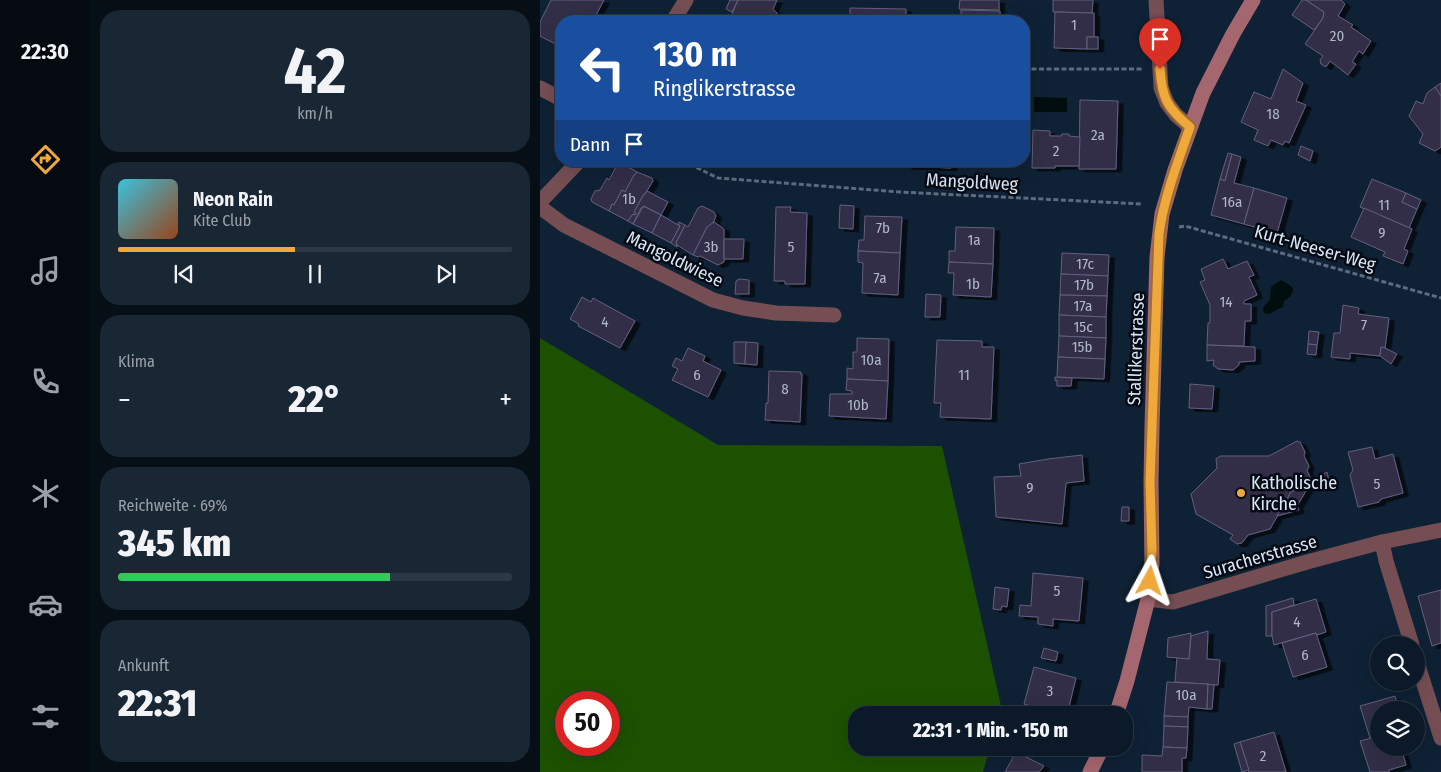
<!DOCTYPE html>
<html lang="de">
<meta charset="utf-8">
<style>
:root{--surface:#0b1928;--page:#192634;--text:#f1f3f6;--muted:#9aa0a8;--line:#2b3845;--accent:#eea83c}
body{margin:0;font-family:"Fira Sans Condensed",sans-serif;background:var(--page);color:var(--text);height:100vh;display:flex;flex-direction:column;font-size:19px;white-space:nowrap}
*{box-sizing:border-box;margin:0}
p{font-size:16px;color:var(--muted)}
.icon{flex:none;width:28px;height:28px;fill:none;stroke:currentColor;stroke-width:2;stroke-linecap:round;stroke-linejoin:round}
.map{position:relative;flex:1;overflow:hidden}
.side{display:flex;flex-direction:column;gap:10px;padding:10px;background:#060e16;width:450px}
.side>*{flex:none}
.hud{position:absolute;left:15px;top:15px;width:475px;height:152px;border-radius:20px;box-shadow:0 5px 20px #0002,0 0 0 1px var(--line);background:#1a4fa0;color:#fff;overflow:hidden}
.tools{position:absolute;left:830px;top:636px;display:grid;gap:10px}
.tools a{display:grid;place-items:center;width:55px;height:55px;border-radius:50%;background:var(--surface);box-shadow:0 5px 20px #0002,0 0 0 1px var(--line);font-size:25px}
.speed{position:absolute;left:15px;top:691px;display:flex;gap:10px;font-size:25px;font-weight:700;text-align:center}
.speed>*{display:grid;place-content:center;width:65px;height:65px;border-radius:50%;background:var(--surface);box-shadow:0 5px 20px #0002,0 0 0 1px var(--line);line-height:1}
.speed .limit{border:8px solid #d22;background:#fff;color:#111}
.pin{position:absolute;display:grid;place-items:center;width:42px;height:42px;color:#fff;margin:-51px -21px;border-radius:50% 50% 50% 0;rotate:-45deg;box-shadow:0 0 5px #0007}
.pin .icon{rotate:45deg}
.me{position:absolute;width:55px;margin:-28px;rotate:5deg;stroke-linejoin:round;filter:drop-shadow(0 0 4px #0008)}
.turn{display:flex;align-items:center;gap:18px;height:105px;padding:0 15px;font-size:22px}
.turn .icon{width:65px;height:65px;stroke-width:2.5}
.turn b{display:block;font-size:35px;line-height:42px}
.then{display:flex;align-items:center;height:48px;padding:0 15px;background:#0003;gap:10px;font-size:19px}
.big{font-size:38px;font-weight:800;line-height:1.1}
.side .widget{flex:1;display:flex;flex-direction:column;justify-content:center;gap:8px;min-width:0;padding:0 18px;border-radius:20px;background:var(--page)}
.side .dial{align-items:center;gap:0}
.dial b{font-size:65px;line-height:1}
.song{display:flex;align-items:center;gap:15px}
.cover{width:60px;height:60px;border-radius:8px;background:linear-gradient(135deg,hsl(190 70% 55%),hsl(20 70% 35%))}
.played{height:5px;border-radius:2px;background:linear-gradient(90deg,var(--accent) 45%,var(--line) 45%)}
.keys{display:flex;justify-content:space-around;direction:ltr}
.heat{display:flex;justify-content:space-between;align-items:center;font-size:28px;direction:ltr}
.charge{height:8px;border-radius:4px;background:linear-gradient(90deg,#34c759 69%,var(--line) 0)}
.trip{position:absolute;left:308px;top:706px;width:285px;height:50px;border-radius:20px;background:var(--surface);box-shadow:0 5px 20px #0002,0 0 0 1px var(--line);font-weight:800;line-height:50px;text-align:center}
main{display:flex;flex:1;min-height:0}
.menu{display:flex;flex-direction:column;width:90px;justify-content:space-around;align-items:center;background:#040a10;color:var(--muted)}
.menu .icon{width:35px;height:35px}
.menu .selected{color:var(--accent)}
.menu b{font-size:22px;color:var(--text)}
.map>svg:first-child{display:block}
.forest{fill:#1d5102;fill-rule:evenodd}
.water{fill:#000d0e}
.building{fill:#312d47;stroke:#63607d;filter:url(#shadow)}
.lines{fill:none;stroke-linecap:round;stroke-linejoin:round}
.path{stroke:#5c6c7e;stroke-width:3;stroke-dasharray:5 2.5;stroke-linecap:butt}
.street{stroke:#744e53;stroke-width:15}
.secondary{stroke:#a4666f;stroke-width:15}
.route-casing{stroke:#9b6d27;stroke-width:12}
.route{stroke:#eea83c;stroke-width:9}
.poi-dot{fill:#eea83c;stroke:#040a13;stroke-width:2}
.labels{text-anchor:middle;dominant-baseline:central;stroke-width:5;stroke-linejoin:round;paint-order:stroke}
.number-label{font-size:15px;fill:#b0b8c9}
.street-label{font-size:18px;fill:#dae6f4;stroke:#040a13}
.poi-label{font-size:18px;fill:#dae6f4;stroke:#040a13;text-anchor:start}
</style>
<main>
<nav class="menu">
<b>22:30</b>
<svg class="icon selected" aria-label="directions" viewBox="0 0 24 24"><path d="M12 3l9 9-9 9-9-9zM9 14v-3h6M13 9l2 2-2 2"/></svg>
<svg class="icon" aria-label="music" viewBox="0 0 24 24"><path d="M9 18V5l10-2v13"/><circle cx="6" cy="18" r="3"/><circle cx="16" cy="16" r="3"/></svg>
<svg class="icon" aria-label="phone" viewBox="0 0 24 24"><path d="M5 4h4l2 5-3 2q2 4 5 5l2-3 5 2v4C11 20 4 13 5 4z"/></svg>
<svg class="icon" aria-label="climate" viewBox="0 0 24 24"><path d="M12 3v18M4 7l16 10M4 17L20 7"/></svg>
<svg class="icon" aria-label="car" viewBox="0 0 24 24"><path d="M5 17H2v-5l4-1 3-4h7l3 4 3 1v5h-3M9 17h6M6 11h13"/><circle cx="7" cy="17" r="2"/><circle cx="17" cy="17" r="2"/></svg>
<svg class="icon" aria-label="filters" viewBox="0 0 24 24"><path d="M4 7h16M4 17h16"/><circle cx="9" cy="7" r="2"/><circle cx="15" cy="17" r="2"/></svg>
</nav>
<section class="side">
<div class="widget dial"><b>42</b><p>km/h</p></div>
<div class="widget">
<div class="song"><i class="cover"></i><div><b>Neon Rain</b><p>Kite Club</p></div></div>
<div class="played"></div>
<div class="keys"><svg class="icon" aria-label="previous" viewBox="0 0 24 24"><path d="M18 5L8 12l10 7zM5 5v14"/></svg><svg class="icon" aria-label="pause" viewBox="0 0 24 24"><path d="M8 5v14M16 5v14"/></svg><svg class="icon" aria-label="next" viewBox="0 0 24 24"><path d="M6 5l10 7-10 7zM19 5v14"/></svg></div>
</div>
<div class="widget"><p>Klima</p>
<div class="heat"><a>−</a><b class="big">22°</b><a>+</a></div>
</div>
<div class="widget"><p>Reichweite · 69%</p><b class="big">345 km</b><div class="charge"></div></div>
<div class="widget"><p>Ankunft</p><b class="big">22:31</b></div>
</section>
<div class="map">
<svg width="901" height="772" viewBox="0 0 901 772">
<defs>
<filter id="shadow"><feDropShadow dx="5.5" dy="3" stdDeviation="0" flood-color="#0009"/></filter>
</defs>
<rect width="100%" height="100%" fill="#0f2135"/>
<path class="forest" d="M 0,338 L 178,445 L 402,446 L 462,710 L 460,715 L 316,715 L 316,748 L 450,748 L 443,772 L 0,772 ZM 26,702 L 69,702 L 69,745 L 26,745 Z"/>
<g class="water">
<polygon points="494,97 527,98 527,112 494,112"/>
<path d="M 741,280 L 748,284 L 753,288 C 753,295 749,298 744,301 L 743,307 C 735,309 731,316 724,313 L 723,308 L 730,299 L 731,287 Z"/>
</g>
<g class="building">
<polygon points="11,0 64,0 55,17 58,18 57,21 21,21 21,47 0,36 0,22"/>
<polygon points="190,0 198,0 192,12 186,9"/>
<polygon points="198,0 237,0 233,9 237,13 235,21 189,21"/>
<polygon points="420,0 459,0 459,10 419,9"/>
<polygon points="513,0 553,0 552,13 513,12"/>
<polygon points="762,0 766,0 784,12 783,18 774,30 752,15"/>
<polygon points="766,0 801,0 805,4 798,16 813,25 811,27 831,41 823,54 819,51 812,62 816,64 808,75 790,61 786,67 781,64 780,60 783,56 765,44 783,18 784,12"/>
<polygon points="310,8 366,9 366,21 310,21"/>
<polygon points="421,10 460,11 460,21 421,21"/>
<polygon points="515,12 554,13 554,37 547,37 547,49 514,48"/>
<rect x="547" y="37" width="11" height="12"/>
<polygon points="743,69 763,83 756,101 766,105 749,143 745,141 743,145 731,140 728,146 714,140 718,130 701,122 714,92 731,99"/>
<polygon points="901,83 901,96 895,87"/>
<polygon points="895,87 901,96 901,147 895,151 879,143 883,134 869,116 876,101 883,104 887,93"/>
<polygon points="540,100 578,101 576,169 539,169"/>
<polygon points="493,130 510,131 510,136 521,136 522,134 529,134 529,136 540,137 539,166 515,166 515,168 492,168"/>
<polygon points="761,146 773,151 770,161 758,155"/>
<polygon points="688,153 692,154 685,181 680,179"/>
<polygon points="692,154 701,157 694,183 714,188 704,224 671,215 680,179 685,181"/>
<polygon points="366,161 412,161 411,168 366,166"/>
<polygon points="81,163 97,172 95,175 94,175 85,192 82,190 74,205 72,204 69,211 52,202 51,199 55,191 60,190 67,178 69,180 77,165"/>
<polygon points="97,172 112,178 113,181 105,194 104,194 94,212 96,213 95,215 93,214 88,221 69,211 72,204 74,205 82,190 85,192 94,175 95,175"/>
<polygon points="832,179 866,193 862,202 877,209 869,228 820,207"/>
<polygon points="714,188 747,198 737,233 704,224"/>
<polygon points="107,191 128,202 121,215 104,206 101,208 93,224 88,221 93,214 95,215 96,213 94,212 104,194 105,194"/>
<polygon points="866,193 881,200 877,209 862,202"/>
<polygon points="300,205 314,206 313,229 299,228"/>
<polygon points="162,206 174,212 176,216 173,223 167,227 153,255 137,245 136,243 145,225 148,227 158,208"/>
<polygon points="103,207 105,207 121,215 112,233 93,224"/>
<polygon points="236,207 251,207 250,212 267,213 265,284 245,284 245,281 234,281"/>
<polygon points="824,208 872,229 864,249 868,251 863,264 843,256 845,252 811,237"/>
<polygon points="121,215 140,226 131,243 112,233"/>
<polygon points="325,216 362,217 360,253 318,251 319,240 324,240"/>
<polygon points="139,222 145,225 136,242 137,247 131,243 140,226 138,224"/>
<polygon points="174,222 184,229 184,262 178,265 160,256 158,257 153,255 167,227"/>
<polygon points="416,227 454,228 453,264 409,262 409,251 415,251"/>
<polygon points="184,239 204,239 203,259 184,259"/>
<polygon points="318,251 360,253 358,295 322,293 323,263 318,262"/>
<polygon points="522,253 569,255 568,276 521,274"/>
<polygon points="683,259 688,269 707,261 714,275 709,277 717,295 704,301 704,304 711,304 711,321 705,321 704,346 667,345 668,323 670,323 670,305 660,282 665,280 661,269"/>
<polygon points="409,262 453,264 451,297 413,295 414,273 408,273"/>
<polygon points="521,274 568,276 567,296 520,295"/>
<polygon points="199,279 209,280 209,294 195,294 196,281"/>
<polygon points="386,294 401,295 400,317 385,317"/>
<polygon points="520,295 567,296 566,317 519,315"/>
<polygon points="42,297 51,302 53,298 95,321 80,348 38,326 39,324 30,319"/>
<polygon points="803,305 819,308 818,314 849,318 845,348 841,347 840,356 810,353 810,359 791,357 794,333 800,333"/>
<polygon points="519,315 566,317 566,338 519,336"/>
<polygon points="769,331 779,332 777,345 768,344"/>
<polygon points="519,336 566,338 565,359 518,357"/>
<polygon points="317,338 349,339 348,381 307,379 307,368 313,369 313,352 317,352"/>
<polygon points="397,340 442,341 442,347 454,347 451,419 400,417 401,403 394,403"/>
<polygon points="194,342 206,342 205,364 194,363"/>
<polygon points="206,342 218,343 217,365 205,364"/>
<polygon points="768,344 777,345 776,355 767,354"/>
<polygon points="667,345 715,347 715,361 699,362 699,365 693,370 678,369 673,365 674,360 667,361"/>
<polygon points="841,347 845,348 857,354 851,364 840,356"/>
<polygon points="148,348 165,356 163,361 181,370 168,397 132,380 138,369 132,366 136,358 142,361"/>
<polygon points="518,357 565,359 564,379 517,377"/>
<polygon points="229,371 261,372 260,374 262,374 260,422 225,420 226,403 228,403"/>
<polygon points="515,377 532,378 531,386 517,386 517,380 515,381"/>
<polygon points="307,379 348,381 346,419 289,416 290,394 312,394 312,391 306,390"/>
<polygon points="650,384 674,386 672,409 649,408"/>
<polygon points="757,441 760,442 765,452 764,456 769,466 767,471 772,481 751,492 730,529 708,535 702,543 697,544 690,539 693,535 656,514 651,494 677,468 676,459 680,456 729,456"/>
<polygon points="832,447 835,459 853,454 863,493 841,499 839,502 818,507 810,475 813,470 808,452"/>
<polygon points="542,455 544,481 526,483 522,524 456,517 454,477 481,476 479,464 508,459"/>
<polygon points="787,472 790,485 783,486 780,476"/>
<polygon points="772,481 757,506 759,510 737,516 751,492"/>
<polygon points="582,507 589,507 589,521 581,521"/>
<polygon points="493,573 543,578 539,621 513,619 513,626 498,624 498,617 479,616 480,605 491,606"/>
<polygon points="455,587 469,589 467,607 462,606 461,610 453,609"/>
<polygon points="901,590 901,643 892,646 878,596"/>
<polygon points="753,598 754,605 732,612 732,636 726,636 726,606"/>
<polygon points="776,599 786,632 777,635 776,633 734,645 732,636 732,612"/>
<polygon points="668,631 667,659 680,660 678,685 635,682 637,657 649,659 651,636"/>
<polygon points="651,633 649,659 627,657 628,638"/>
<polygon points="776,633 787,667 753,677 742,643"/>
<polygon points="504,648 518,652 516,661 501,658"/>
<polygon points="494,667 536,678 527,715 506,710 504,715 492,712 494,707 484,704"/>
<polygon points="627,682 668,684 667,709 649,707 648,717 624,716"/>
<polygon points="668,684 674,685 672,709 667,709"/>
<polygon points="855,696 859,710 839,710 839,736 830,738 820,706"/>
<polygon points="624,716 648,717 648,727 624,726"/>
<polygon points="624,726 648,727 647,748 623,747"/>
<polygon points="734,732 746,772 709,772 700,742"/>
<polygon points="839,736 839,748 861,748 866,765 849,770 849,772 830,772 820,741"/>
<polygon points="700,742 709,770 702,772 694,744"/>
<polygon points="623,747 647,748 646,758 642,758 642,772 602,772 602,755 622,756"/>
<polygon points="476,752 504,766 499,772 465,772"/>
</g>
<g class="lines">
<g class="path">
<polyline points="484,69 602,69"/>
<polyline points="143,161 178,178 360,192 603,204"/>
<polyline points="639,227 645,226 901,298"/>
</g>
<g class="street">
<polyline points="616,0 621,88 627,103 636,115 650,127"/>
<polyline points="133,21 146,0"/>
<polyline points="0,88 21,99"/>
<polyline points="0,202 39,161"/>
<polyline points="0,207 24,225 173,300 203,308 236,313 294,315"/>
<polyline points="842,542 846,561 872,645"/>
<polyline points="608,599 633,602 767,562 842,542 901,530"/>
<polyline points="876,659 901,738"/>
</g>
<g class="secondary">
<polyline points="576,715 587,681 608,599 612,564 611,482 612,427 617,257 622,214 635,170 663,93 693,34 713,0"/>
<polyline points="550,772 562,748"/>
</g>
</g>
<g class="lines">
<g class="route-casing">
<path id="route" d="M 610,581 L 612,550 L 610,482 L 612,427 L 619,234 C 624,197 638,162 650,127 C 627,108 622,98 620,69"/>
</g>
<use href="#route" class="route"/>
</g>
<circle class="poi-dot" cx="701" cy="493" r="5"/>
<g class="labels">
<g class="number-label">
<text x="534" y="25">1</text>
<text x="797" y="36">20</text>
<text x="733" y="114">18</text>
<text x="558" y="135">2a</text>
<text x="516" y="151">2</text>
<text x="89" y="199">1b</text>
<text x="692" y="202">16a</text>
<text x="844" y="205">11</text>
<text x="343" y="228">7b</text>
<text x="842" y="233">9</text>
<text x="434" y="240">1a</text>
<text x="171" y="247">3b</text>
<text x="251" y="247">5</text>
<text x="545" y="264">17c</text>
<text x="340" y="278">7a</text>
<text x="433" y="284">1b</text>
<text x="544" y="285">17b</text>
<text x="686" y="302">14</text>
<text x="543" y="306">17a</text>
<text x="65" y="322">4</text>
<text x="824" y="325">7</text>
<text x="543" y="327">15c</text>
<text x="542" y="347">15b</text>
<text x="331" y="360">10a</text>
<text x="157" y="375">6</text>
<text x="424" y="375">11</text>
<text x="245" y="389">8</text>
<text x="318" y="405">10b</text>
<text x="837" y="484">5</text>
<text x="490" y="488">9</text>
<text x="517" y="591">5</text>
<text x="757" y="622">4</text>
<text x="765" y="655">6</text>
<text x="510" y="691">3</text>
<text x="646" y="695">10a</text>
<text x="723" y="756">2</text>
</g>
<g class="street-label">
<text transform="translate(432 182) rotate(3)">Mangoldweg</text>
<text transform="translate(775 248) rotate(16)">Kurt-Neeser-Weg</text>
<text transform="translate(135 259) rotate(26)">Mangoldwiese</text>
<text transform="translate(596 349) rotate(-88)">Stallikerstrasse</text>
<text transform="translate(720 557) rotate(-16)">Suracherstrasse</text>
</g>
<g class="poi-label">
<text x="711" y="483">Katholische<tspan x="711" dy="21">Kirche</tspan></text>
</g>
</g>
</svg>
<div class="tools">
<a><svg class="icon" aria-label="search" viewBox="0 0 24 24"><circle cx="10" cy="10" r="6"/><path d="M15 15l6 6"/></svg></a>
<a><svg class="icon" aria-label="layers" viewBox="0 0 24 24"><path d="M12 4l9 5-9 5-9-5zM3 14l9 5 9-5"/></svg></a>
</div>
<div class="speed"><div class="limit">50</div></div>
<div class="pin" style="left:620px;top:69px;background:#d93025"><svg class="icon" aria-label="arrive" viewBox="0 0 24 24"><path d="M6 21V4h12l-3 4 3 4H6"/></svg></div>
<svg class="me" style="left:610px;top:581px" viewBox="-20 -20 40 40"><path d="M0-17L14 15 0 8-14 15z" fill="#eea83c" stroke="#fff" stroke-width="4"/></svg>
<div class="trip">22:31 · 1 Min. · 150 m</div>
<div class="hud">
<div class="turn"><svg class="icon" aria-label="left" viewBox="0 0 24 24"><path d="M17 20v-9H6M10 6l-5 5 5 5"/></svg><div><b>130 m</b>Ringlikerstrasse</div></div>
<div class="then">Dann<svg class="icon" aria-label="arrive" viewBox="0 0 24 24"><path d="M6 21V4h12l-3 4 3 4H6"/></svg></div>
</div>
</div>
</main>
